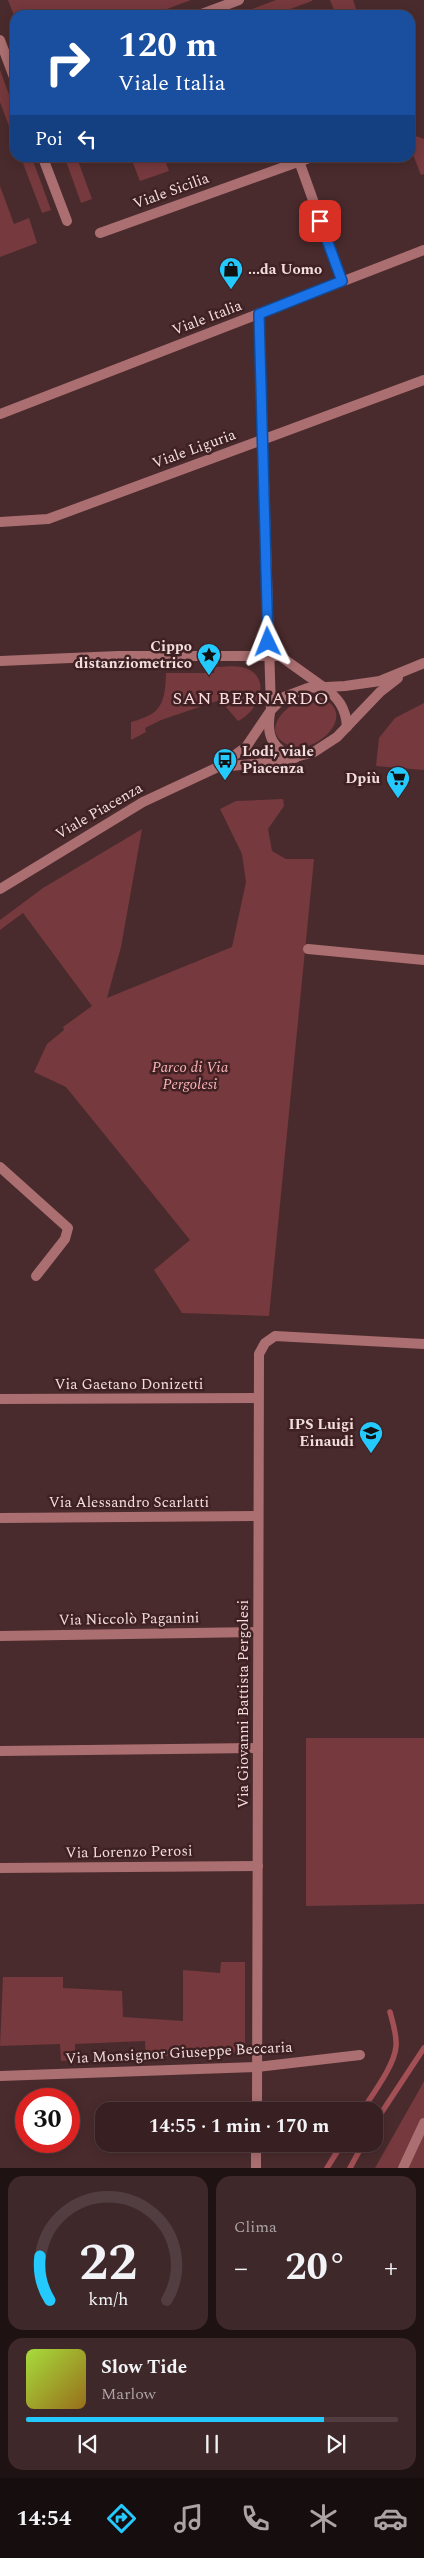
<!DOCTYPE html>
<html lang="it">
<meta charset="utf-8">
<style>
:root{--surface:#382022;--page:#3f282a;--text:#f1f3f6;--muted:#aba3a5;--line:#523e40;--accent:#24c9fe}
body{margin:0;font-family:Spectral,serif;background:var(--page);color:var(--text);height:100vh;display:flex;flex-direction:column;font-size:19px;white-space:nowrap}
*{box-sizing:border-box;margin:0}
p{font-size:16px;color:var(--muted)}
.icon{flex:none;width:28px;height:28px;fill:none;stroke:currentColor;stroke-width:2;stroke-linecap:round;stroke-linejoin:round}
.map{position:relative;height:2168px;overflow:hidden}
.sheet{display:flex;flex-direction:column;gap:8px;padding:8px;background:#1f1213;flex:1}
.sheet>*{flex:none}
.top-card{position:absolute;left:10px;top:10px;width:405px;height:152px;border-radius:15px;box-shadow:0 2px 12px #0003,0 0 0 1px var(--line);background:#1a4fa0;color:#fff;overflow:hidden}
.speed{position:absolute;left:15px;top:2088px;display:flex;gap:10px;font-size:25px;font-weight:700;text-align:center}
.speed>*{display:grid;place-content:center;width:65px;height:65px;border-radius:50%;background:var(--surface);box-shadow:0 2px 12px #0003,0 0 0 1px var(--line);line-height:1}
.speed .limit{border:8px solid #d22;background:#fff;color:#111}
.pin{position:absolute;display:grid;place-items:center;width:42px;height:42px;color:#fff;margin:-21px;border-radius:10px;box-shadow:0 2px 8px #0006}
.me{position:absolute;width:55px;margin:-28px;rotate:358deg;stroke-linejoin:round;filter:drop-shadow(0 0 4px #0008)}
.turn{display:flex;align-items:center;gap:18px;height:105px;padding:0 25px;font-size:22px}
.turn .icon{width:65px;height:65px;stroke-width:2.5}
.turn b{display:block;font-size:35px;line-height:42px}
.then{display:flex;align-items:center;height:48px;padding:0 25px;background:#0003;gap:10px;font-size:19px}
.big{font-size:38px;font-weight:700;line-height:1.1}
.sheet .tile{flex:1;display:flex;flex-direction:column;justify-content:center;gap:8px;min-width:0;padding:0 18px;border-radius:15px;background:var(--page)}
.sheet .dial{align-items:center;gap:0}
.dial svg{height:130px;overflow:visible;fill:none;stroke:var(--line);stroke-width:7;stroke-linecap:round;text-anchor:middle}
.dial text{fill:var(--text);stroke:none}
.song{display:flex;align-items:center;gap:15px}
.cover{width:60px;height:60px;border-radius:8px;background:linear-gradient(135deg,hsl(80 70% 55%),hsl(40 70% 35%))}
.played{height:5px;border-radius:2px;background:linear-gradient(90deg,var(--accent) 80%,var(--line) 80%)}
.keys{display:flex;justify-content:space-around;direction:ltr}
.heat{display:flex;justify-content:space-between;align-items:center;font-size:28px;direction:ltr}
.sheet .tiles{flex:1;display:grid;gap:8px;grid-template-columns:1fr 1fr}
.tile:last-child{grid-column:span 2}
.trip{position:absolute;left:95px;top:2102px;width:288px;height:50px;border-radius:15px;background:var(--surface);box-shadow:0 2px 12px #0003,0 0 0 1px var(--line);font-weight:700;line-height:50px;text-align:center}
.dock{display:flex;height:80px;justify-content:space-around;align-items:center;background:#160d0e;color:var(--muted)}
.dock .icon{width:35px;height:35px}
.dock .active{color:var(--accent)}
.dock b{font-size:22px;color:var(--text)}
.map>svg:first-child{display:block}
.green{fill:#76393d}
.lines{fill:none;stroke-linecap:round;stroke-linejoin:round}
.stream{stroke:#a24f55;stroke-width:5.5}
.minor{stroke:#ab6f71;stroke-width:10}
.tertiary{stroke:#ab6f71;stroke-width:10}
.route-casing{stroke:#114b97;stroke-width:12}
.route{stroke:#1a73e8;stroke-width:9}
.labels{text-anchor:middle;dominant-baseline:central;stroke-width:5;stroke-linejoin:round;paint-order:stroke}
.street-label{font-size:15px;fill:#f3dede;stroke:#3f2123}
.poi-label{font-size:15px;font-weight:bold;fill:#f3dede;stroke:#3f2123;text-anchor:end}
.park-label{font-size:15px;font-style:italic;fill:#fcb4b7;stroke:#3f2123}
.quarter-label{font-size:18px;letter-spacing:1px;fill:#fcdbdc;stroke:#3f2123}
</style>
<div class="map">
<svg width="424" height="2168" viewBox="0 0 424 2168">
<rect width="100%" height="100%" fill="#4a2b2d"/>
<g class="green">
<polygon points="8,0 191,0 151,15 15,15 15,18"/>
<polygon points="276,0 312,0 312,1 285,11 286,15 254,15 252,9"/>
<polygon points="330,0 353,0 358,15 336,15"/>
<polygon points="0,70 15,111 15,142 0,102"/>
<polygon points="410,134 424,139 424,174 421,175 410,147"/>
<polygon points="21,158 32,158 51,210 42,213"/>
<polygon points="65,158 77,158 92,199 81,203"/>
<polygon points="131,158 164,158 169,171 140,181"/>
<polygon points="0,186 14,224 29,218 37,243 0,257"/>
<path d="M 215,667 C 225,667 240,664 250,670 C 272,683 255,714 238,721 L 220,700 L 161,720 L 145,728 L 146,732 L 131,740 L 131,722 C 162,714 165,703 166,673 L 214,673 Z"/>
<path d="M 315,696 C 364,709 317,758 288,745 C 256,730 291,698 315,696 Z"/>
<polygon points="424,703 424,770 376,766 379,738 395,718"/>
<polygon points="283,799 284,806 268,829 272,851 286,859 314,859 269,1316 182,1313 154,1270 190,1240 66,1087 34,1072 47,1044 64,1030 63,1027 92,1006 23,913 0,930 0,920 43,888 142,829 121,947 107,998 232,947 246,882 242,854 220,809 236,801"/>
<polygon points="306,1738 424,1738 424,1904 306,1906"/>
<polygon points="221,1962 245,1962 245,2045 240,2053 146,2057 145,2041 75,2044 75,2060 61,2061 60,2044 0,2046 3,1977 63,1977 63,1988 122,1991 123,2017 183,2021 183,1970 220,1973"/>
<polygon points="424,2081 424,2168 375,2168 422,2085"/>
</g>
<g class="lines">
<g class="stream">
<path d="M 362,2111 C 372,2095 395,2065 396,2046 C 397,2035 393,2023 390,2012"/>
<polyline points="374,2124 424,2048"/>
<polyline points="327,2168 342,2144"/>
<polyline points="350,2168 363,2144"/>
</g>
<g class="minor">
<polyline points="199,15 239,0"/>
<polyline points="0,40 15,80"/>
<polyline points="43,158 67,221"/>
<polyline points="299,161 342,281"/>
<polyline points="100,233 309,158"/>
<polyline points="259,313 271,710"/>
<polyline points="0,414 424,250"/>
<polyline points="0,522 48,519 424,380"/>
<polyline points="0,661 118,656 280,656 322,686"/>
<polyline points="308,949 424,960"/>
<polyline points="0,1167 68,1228 65,1239 36,1276"/>
<polyline points="0,1399 258,1398"/>
<polyline points="0,1518 258,1516"/>
<polyline points="0,1636 258,1632"/>
<polyline points="0,1751 258,1748"/>
<polyline points="0,1868 258,1866"/>
<polyline points="0,2076 257,2067 360,2055"/>
<polyline points="257,2111 259,1354 265,1343 275,1336 424,1344"/>
<polyline points="256,2168 256,2144"/>
<polyline points="403,2168 424,2123"/>
</g>
<g class="tertiary">
<path d="M 322,686 C 338,697 346,708 347,727"/>
<path d="M 270,713 C 266,736 273,750 295,758"/>
<polyline points="218,767 277,762 314,752 337,737 380,692 398,678"/>
<polyline points="0,889 143,802 218,767 246,747 271,710 284,697 308,688 345,686 380,681 424,663"/>
</g>
</g>
<g class="lines">
<g class="route-casing">
<polyline id="route" points="268,642 259,314 342,281 320,221"/>
</g>
<use href="#route" class="route"/>
</g>
<defs>
<g id="shop-pin" transform="scale(1.25)"><path d="M0 17L-7.5 6A9.5 9.5 0 1 1 7.5 6Z" fill="#24c9fe" stroke="#3f2123"/><path d="M-5-2.5h2.3a2.7 3.5 0 0 1 5.4 0H5L5.5 6h-11ZM-1.5-2.5h3a1.5 2.3 0 0 0-3 0Z" fill="#111"/></g>
<g id="sight-pin" transform="scale(1.25)"><path d="M0 17L-7.5 6A9.5 9.5 0 1 1 7.5 6Z" fill="#24c9fe" stroke="#3f2123"/><path d="M0-6L1.8-2.2L6-1.7L2.9 1.2L3.7 5.4L0 3.3L-3.7 5.4L-2.9 1.2L-6-1.7L-1.8-2.2Z" fill="#111"/></g>
<g id="bus-pin" transform="scale(1.25)"><path d="M0 17L-7.5 6A9.5 9.5 0 1 1 7.5 6Z" fill="#24c9fe" stroke="#3f2123"/><path d="M-5-6H5V4H4V6H2V4H-2V6H-4V4H-5ZM-3.5-4V0h7V-4ZM-3.5 1.2v1.5H-2V1.2ZM2 1.2v1.5H3.5V1.2Z" fill="#111"/></g>
<g id="supermarket-pin" transform="scale(1.25)"><path d="M0 17L-7.5 6A9.5 9.5 0 1 1 7.5 6Z" fill="#24c9fe" stroke="#3f2123"/><path d="M-6-5.5h2.5l.6 2H6L4.5 2H-2.5L-4.4-4H-6ZM-1.5 3.2a1.3 1.3 0 1 0 .1 0ZM3 3.2a1.3 1.3 0 1 0 .1 0Z" fill="#111"/></g>
<g id="university-pin" transform="scale(1.25)"><path d="M0 17L-7.5 6A9.5 9.5 0 1 1 7.5 6Z" fill="#24c9fe" stroke="#3f2123"/><path d="M0-5L7-2L0 1L-7-2ZM-4 1L0 2.5L4 1V4Q0 6-4 4Z" fill="#111"/></g>
</defs>
<g fill-rule="evenodd">
<use href="#shop-pin" x="231" y="269"/>
<use href="#sight-pin" x="209" y="655"/>
<use href="#bus-pin" x="225" y="760"/>
<use href="#supermarket-pin" x="398" y="778"/>
<use href="#university-pin" x="371" y="1433"/>
</g>
<g class="labels">
<g class="street-label">
<text transform="translate(171 191) rotate(-20)">Viale Sicilia</text>
<text transform="translate(207 318) rotate(-21)">Viale Italia</text>
<text transform="translate(194 449) rotate(-20)">Viale Liguria</text>
<text transform="translate(99 811) rotate(-30)">Viale Piacenza</text>
<text x="129" y="1384">Via Gaetano Donizetti</text>
<text x="129" y="1502">Via Alessandro Scarlatti</text>
<text transform="translate(129 1619) rotate(-1)">Via Niccolò Paganini</text>
<text transform="translate(243 1704) rotate(-90)">Via Giovanni Battista Pergolesi</text>
<text transform="translate(129 1852) rotate(-1)">Via Lorenzo Perosi</text>
<text transform="translate(179 2053) rotate(-3)">Via Monsignor Giuseppe Beccaria</text>
</g>
<g class="poi-label">
<text x="248" y="269" text-anchor="start">...da Uomo</text>
<text x="192" y="646">Cippo<tspan x="192" dy="17">distanziometrico</tspan></text>
<text x="242" y="751" text-anchor="start">Lodi, viale<tspan x="242" dy="17">Piacenza</tspan></text>
<text x="380" y="778">Dpiù</text>
<text x="354" y="1424">IPS Luigi<tspan x="354" dy="17">Einaudi</tspan></text>
</g>
<g class="park-label">
<text x="190" y="1067">Parco di Via<tspan x="190" dy="17">Pergolesi</tspan></text>
</g>
<g class="quarter-label">
<text x="251" y="698">SAN BERNARDO</text>
</g>
</g>
</svg>
<div class="speed"><div class="limit">30</div></div>
<div class="pin" style="left:320px;top:221px;background:#d93025"><svg class="icon" aria-label="arrive" viewBox="0 0 24 24"><path d="M6 21V4h12l-3 4 3 4H6"/></svg></div>
<svg class="me" style="left:268px;top:642px" viewBox="-20 -20 40 40"><path d="M0-17L14 15 0 8-14 15z" fill="#1a73e8" stroke="#fff" stroke-width="4"/></svg>
<div class="trip">14:55 · 1 min · 170 m</div>
<div class="top-card">
<div class="turn"><svg class="icon" aria-label="right" viewBox="0 0 24 24"><path d="M7 20v-9h11M14 6l5 5-5 5"/></svg><div><b>120 m</b>Viale Italia</div></div>
<div class="then">Poi<svg class="icon" aria-label="left" viewBox="0 0 24 24"><path d="M17 20v-9H6M10 6l-5 5 5 5"/></svg></div>
</div>
</div>
<section class="sheet">
<div class="tiles">
<div class="tile dial"><svg viewBox="0 0 100 80">
<path d="M14 69A42 42 0 1 1 86 69"/>
<path d="M14 69A42 42 0 0 1 8 42" stroke="#24c9fe"/>
<text x="50" y="56" font-size="32" font-weight="700">22</text>
<text x="50" y="72" font-size="11">km/h</text>
</svg></div>
<div class="tile"><p>Clima</p>
<div class="heat"><a>−</a><b class="big">20°</b><a>+</a></div>
</div>
<div class="tile">
<div class="song"><i class="cover"></i><div><b>Slow Tide</b><p>Marlow</p></div></div>
<div class="played"></div>
<div class="keys"><svg class="icon" aria-label="previous" viewBox="0 0 24 24"><path d="M18 5L8 12l10 7zM5 5v14"/></svg><svg class="icon" aria-label="pause" viewBox="0 0 24 24"><path d="M8 5v14M16 5v14"/></svg><svg class="icon" aria-label="next" viewBox="0 0 24 24"><path d="M6 5l10 7-10 7zM19 5v14"/></svg></div>
</div>
</div>
</section>
<nav class="dock">
<b>14:54</b>
<svg class="icon active" aria-label="directions" viewBox="0 0 24 24"><path d="M12 3l9 9-9 9-9-9zM9 14v-3h6M13 9l2 2-2 2"/></svg>
<svg class="icon" aria-label="music" viewBox="0 0 24 24"><path d="M9 18V5l10-2v13"/><circle cx="6" cy="18" r="3"/><circle cx="16" cy="16" r="3"/></svg>
<svg class="icon" aria-label="phone" viewBox="0 0 24 24"><path d="M5 4h4l2 5-3 2q2 4 5 5l2-3 5 2v4C11 20 4 13 5 4z"/></svg>
<svg class="icon" aria-label="climate" viewBox="0 0 24 24"><path d="M12 3v18M4 7l16 10M4 17L20 7"/></svg>
<svg class="icon" aria-label="car" viewBox="0 0 24 24"><path d="M5 17H2v-5l4-1 3-4h7l3 4 3 1v5h-3M9 17h6M6 11h13"/><circle cx="7" cy="17" r="2"/><circle cx="17" cy="17" r="2"/></svg>
</nav>
